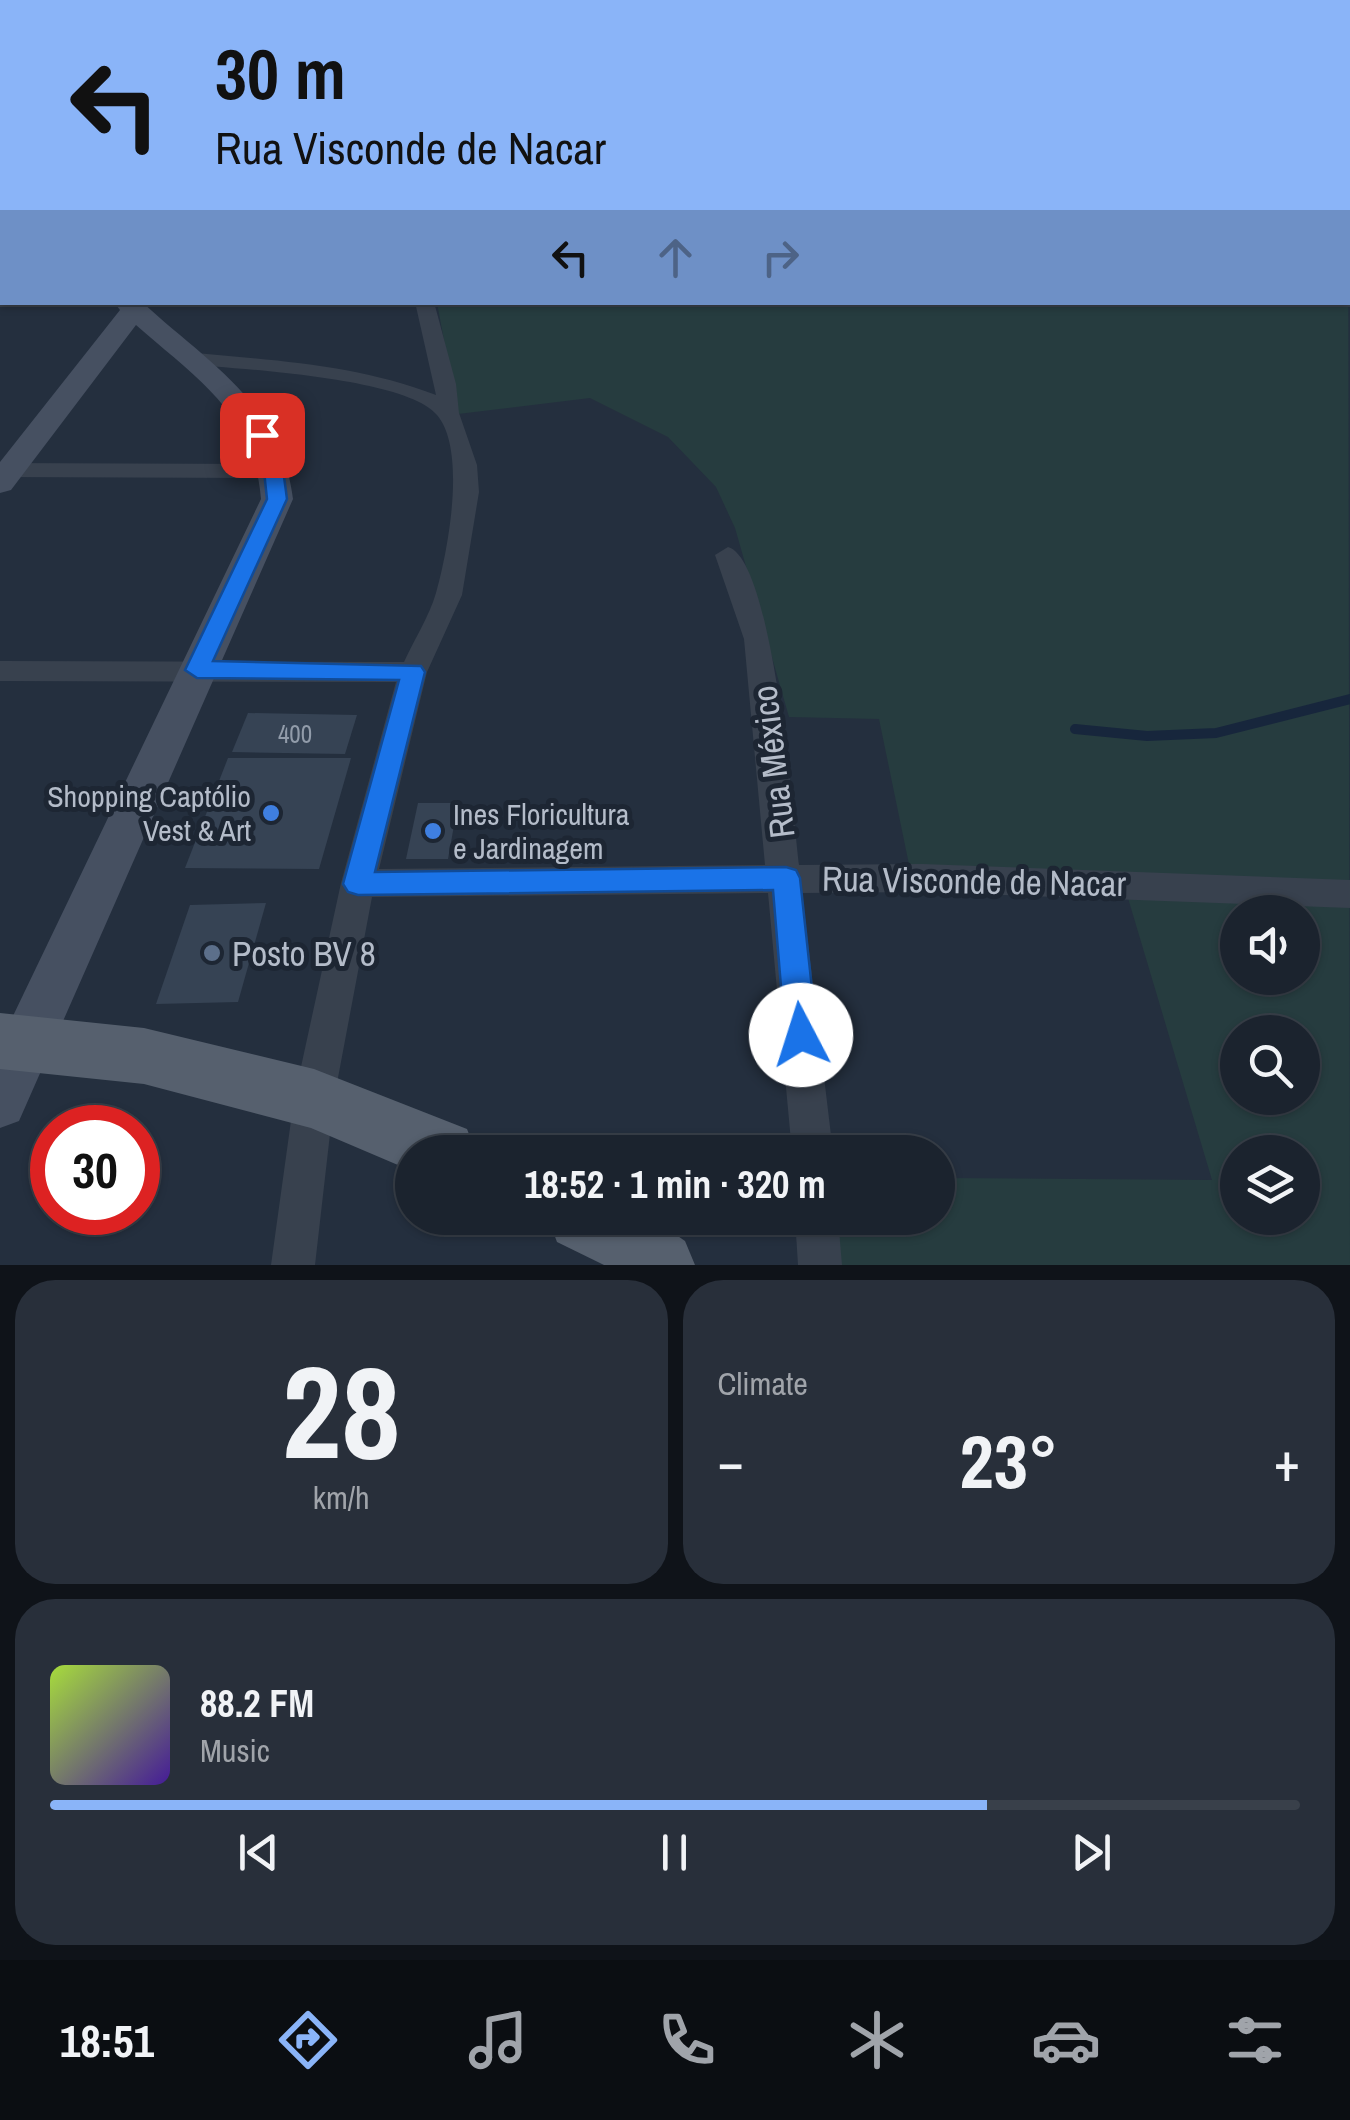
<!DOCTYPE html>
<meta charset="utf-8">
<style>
:root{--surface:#1b232e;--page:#282f3a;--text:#f1f3f6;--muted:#a0a4aa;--line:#39404a;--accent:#8ab4f8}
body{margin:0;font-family:"Archivo Narrow",sans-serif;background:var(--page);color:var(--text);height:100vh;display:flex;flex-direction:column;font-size:38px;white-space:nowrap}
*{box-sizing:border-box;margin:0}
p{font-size:32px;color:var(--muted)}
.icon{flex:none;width:55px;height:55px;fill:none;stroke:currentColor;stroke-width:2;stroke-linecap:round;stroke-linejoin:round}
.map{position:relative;height:1265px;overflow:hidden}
.details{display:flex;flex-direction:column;gap:15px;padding:15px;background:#0f1319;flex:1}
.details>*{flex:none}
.guide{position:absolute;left:0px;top:0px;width:1350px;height:305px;box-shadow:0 2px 8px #0004,0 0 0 2px var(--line);background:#8ab4f8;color:#111;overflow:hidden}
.buttons{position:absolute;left:1220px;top:895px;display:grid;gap:20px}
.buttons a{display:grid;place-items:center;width:100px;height:100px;border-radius:50%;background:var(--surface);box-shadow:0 2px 8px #0004,0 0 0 2px var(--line);font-size:50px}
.speed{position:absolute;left:30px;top:1105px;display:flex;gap:20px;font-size:50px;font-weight:700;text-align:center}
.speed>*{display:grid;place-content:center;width:130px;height:130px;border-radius:50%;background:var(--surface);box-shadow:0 2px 8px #0004,0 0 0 2px var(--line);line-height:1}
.speed .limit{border:15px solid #d22;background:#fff;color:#111}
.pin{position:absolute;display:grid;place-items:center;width:85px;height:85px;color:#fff;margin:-42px;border-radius:20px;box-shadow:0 5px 15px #0006}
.me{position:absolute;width:110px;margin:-55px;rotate:355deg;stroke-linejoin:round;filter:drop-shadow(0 0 8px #0008)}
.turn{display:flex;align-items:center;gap:35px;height:210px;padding:0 50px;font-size:45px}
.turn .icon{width:130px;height:130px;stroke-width:2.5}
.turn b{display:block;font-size:70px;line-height:85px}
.lanes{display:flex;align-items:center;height:95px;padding:0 50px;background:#0003;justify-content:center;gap:50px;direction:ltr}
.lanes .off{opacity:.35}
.big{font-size:75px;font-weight:700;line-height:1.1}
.details .widget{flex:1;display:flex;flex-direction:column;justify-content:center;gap:15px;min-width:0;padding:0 35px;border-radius:40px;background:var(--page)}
.details .dial{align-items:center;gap:0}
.dial b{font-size:130px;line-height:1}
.song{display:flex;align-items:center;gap:30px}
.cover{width:120px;height:120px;border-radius:15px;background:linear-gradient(135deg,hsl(80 70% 55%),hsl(260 70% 35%))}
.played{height:10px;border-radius:5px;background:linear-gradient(90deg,var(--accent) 75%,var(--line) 75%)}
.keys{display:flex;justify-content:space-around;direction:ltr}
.heat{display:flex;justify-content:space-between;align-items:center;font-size:55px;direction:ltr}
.details .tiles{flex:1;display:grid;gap:15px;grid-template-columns:1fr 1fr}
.widget:last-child{grid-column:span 2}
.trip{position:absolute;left:395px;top:1135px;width:560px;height:100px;border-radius:50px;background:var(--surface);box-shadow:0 2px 8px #0004,0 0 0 2px var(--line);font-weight:700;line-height:100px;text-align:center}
.menu{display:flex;height:160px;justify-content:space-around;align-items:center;background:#0b0e12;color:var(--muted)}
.menu .icon{width:70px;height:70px}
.menu .on{color:var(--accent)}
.menu b{font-size:45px;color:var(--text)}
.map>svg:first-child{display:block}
.green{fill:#263c3f;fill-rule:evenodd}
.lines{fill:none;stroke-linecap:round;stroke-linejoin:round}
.stream{stroke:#17263c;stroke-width:10}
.building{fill:#364354}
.minor{fill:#38414e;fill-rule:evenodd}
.secondary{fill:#465061;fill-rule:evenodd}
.primary{fill:#56606e;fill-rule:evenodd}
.route{fill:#1a73e8;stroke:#114b97;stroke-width:2.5}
.shop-dot{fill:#3f7fe0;stroke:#1d2633;stroke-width:4}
.service-dot{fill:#5c6f8a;stroke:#1d2633;stroke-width:4}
.labels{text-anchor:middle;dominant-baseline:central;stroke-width:10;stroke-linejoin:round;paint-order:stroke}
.number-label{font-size:25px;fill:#929caa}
.poi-label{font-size:30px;fill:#b4bcc9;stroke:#1d2633;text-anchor:end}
.near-street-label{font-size:35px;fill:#b4bcc9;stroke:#1d2633}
.near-poi-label{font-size:35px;fill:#b4bcc9;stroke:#1d2633;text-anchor:start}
</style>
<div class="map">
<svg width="1350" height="1265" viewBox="0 0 1350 1265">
<rect width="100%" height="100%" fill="#242f3e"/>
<path class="green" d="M 1348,125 L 1350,1265 L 823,1265 L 829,1218 L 938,1218 L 938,1178 L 1212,1180 L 1125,888 L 912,879 L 879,719 L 789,717 L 735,528 L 716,487 L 668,437 L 590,398 L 458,414 L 437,303 L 1348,302 ZM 1238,912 L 1302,912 L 1302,978 L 1238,978 ZM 1238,1032 L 1302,1032 L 1302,1098 L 1238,1098 ZM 1238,1152 L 1302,1152 L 1302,1218 L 1238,1218 Z"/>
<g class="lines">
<polyline class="stream" points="1075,729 1147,736 1216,733 1350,699"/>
</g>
<g class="building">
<polygon points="248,713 357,715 345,754 232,752"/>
<polygon points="228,758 351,758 319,869 185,868"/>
<polygon points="418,803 458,803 448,859 406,859"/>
<polygon points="266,903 238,1002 156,1004 190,905"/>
</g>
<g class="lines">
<g class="minor">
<polygon points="110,0 127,0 128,2 112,2"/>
<polygon points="296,0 388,0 295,2"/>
<rect x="535" y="0" width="10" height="2"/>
<polygon points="730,0 740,0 741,2 731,2"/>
<polygon points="1078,0 1088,0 1089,2 1079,2"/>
<polygon points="1188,0 1200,0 1201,2 1190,2"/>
<polygon points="1324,0 1336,0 1337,2 1326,2"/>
<rect x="1348" y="17" width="2" height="6"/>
<rect x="1348" y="76" width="2" height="8"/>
<rect x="0" y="84" width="2" height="8"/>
<rect x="0" y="269" width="2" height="10"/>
<path d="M 415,302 L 434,302 L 456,384 L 459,413 L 477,465 L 479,492 L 462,595 L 427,672 L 379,869 L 765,865 L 744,639 L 715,555 L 728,547 C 773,559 793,816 799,865 L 922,864 L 1350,880 L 1350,908 L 922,892 L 802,893 L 833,1152 L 792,1152 L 768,893 L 372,897 L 334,1099 L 315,1265 L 271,1265 L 294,1099 L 341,883 L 396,682 L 0,681 L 0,661 L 404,662 C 414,640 429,617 436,593 C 448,551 467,450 437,415 C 405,377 236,369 185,364 L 175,358 L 185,352 C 270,360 356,364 436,395 Z"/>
<polygon points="0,463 274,464 286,471 274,478 0,477"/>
<polygon points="795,1218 838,1218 842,1265 798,1265"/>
</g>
<g class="secondary">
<rect x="0" y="176" width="2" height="14"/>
<path d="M 114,302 L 142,302 C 207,362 282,404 293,499 L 19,1121 L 0,1128 L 0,1043 L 261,499 C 254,413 196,378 136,325 L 11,490 L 0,493 L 0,462 L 120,310 Z"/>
</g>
<g class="primary">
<polygon points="0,1013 144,1028 314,1069 467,1129 476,1152 412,1152 412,1171 311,1128 144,1084 0,1069"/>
<polygon points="548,1218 652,1218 685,1241 695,1265 604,1265 557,1242"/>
</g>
</g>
<path class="route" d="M 262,429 C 282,438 284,479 287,499 L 213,661 L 421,666 L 425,672 L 375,872 L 786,867 L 796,870 L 800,878 L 817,1035 L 812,1045 L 801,1050 L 790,1045 L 785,1035 L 773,890 L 358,895 L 348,892 L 343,884 L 399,680 L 197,678 L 185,670 L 267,499 L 264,471 L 252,435 Z"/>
<g class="shop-dot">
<circle cx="271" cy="813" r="10"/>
<circle cx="433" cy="831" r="10"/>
</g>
<circle class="service-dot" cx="212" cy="953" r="10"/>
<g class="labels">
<g class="number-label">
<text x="295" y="734">400</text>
</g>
<g class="poi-label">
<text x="251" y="796">Shopping Captólio<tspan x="251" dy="34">Vest &amp; Art</tspan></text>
<text x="453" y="814" text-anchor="start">Ines Floricultura<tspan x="453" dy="34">e Jardinagem</tspan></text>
</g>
<g class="near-street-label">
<text transform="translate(773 762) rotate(-97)">Rua México</text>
<text transform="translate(974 881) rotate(1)">Rua Visconde de Nacar</text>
</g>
<g class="near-poi-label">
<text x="232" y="953">Posto BV 8</text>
</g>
</g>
</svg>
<div class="buttons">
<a><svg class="icon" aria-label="sound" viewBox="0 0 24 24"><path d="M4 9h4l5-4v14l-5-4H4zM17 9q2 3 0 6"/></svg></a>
<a><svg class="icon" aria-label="search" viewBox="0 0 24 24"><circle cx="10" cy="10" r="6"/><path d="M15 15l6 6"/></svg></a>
<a><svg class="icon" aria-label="layers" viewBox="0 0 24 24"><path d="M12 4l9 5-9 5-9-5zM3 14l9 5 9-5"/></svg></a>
</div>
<div class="speed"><div class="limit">30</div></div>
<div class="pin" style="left:262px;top:435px;background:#d93025"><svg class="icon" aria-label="arrive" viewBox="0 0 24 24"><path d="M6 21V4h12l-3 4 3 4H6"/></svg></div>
<svg class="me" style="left:801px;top:1035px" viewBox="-20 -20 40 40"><circle r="19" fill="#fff"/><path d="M0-13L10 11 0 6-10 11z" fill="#1a73e8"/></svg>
<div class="trip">18:52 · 1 min · 320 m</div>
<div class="guide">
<div class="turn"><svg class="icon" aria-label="left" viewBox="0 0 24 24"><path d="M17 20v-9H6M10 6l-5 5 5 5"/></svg><div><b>30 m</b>Rua Visconde de Nacar</div></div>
<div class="lanes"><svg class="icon" aria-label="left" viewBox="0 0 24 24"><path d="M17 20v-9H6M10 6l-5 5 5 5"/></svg><svg class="icon off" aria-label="ahead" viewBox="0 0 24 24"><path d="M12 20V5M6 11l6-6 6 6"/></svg><svg class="icon off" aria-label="right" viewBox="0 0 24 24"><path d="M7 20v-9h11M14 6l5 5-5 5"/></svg></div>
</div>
</div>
<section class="details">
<div class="tiles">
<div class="widget dial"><b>28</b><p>km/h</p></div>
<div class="widget"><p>Climate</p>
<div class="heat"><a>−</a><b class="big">23°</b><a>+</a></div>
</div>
<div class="widget">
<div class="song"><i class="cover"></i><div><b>88.2 FM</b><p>Music</p></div></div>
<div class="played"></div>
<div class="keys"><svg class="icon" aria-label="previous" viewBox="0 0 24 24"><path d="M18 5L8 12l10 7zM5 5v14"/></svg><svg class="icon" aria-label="pause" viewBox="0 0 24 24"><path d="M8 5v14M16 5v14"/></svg><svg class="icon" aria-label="next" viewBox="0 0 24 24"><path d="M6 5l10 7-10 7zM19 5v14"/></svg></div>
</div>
</div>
</section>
<nav class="menu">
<b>18:51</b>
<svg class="icon on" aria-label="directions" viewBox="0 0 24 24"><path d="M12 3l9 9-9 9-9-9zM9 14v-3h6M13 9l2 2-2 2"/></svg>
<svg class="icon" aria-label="music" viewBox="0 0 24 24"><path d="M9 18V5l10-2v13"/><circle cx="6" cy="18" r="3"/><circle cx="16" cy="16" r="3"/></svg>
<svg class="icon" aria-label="phone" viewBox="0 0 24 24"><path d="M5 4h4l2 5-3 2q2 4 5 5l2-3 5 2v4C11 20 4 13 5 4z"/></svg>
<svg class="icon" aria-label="climate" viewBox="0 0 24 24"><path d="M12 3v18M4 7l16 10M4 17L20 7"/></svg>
<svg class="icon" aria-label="car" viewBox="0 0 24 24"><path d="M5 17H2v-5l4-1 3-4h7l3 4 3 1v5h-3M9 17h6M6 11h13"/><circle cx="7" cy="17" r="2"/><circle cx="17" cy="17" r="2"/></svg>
<svg class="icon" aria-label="filters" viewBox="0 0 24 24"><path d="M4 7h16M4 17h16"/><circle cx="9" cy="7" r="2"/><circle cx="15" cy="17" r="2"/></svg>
</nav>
